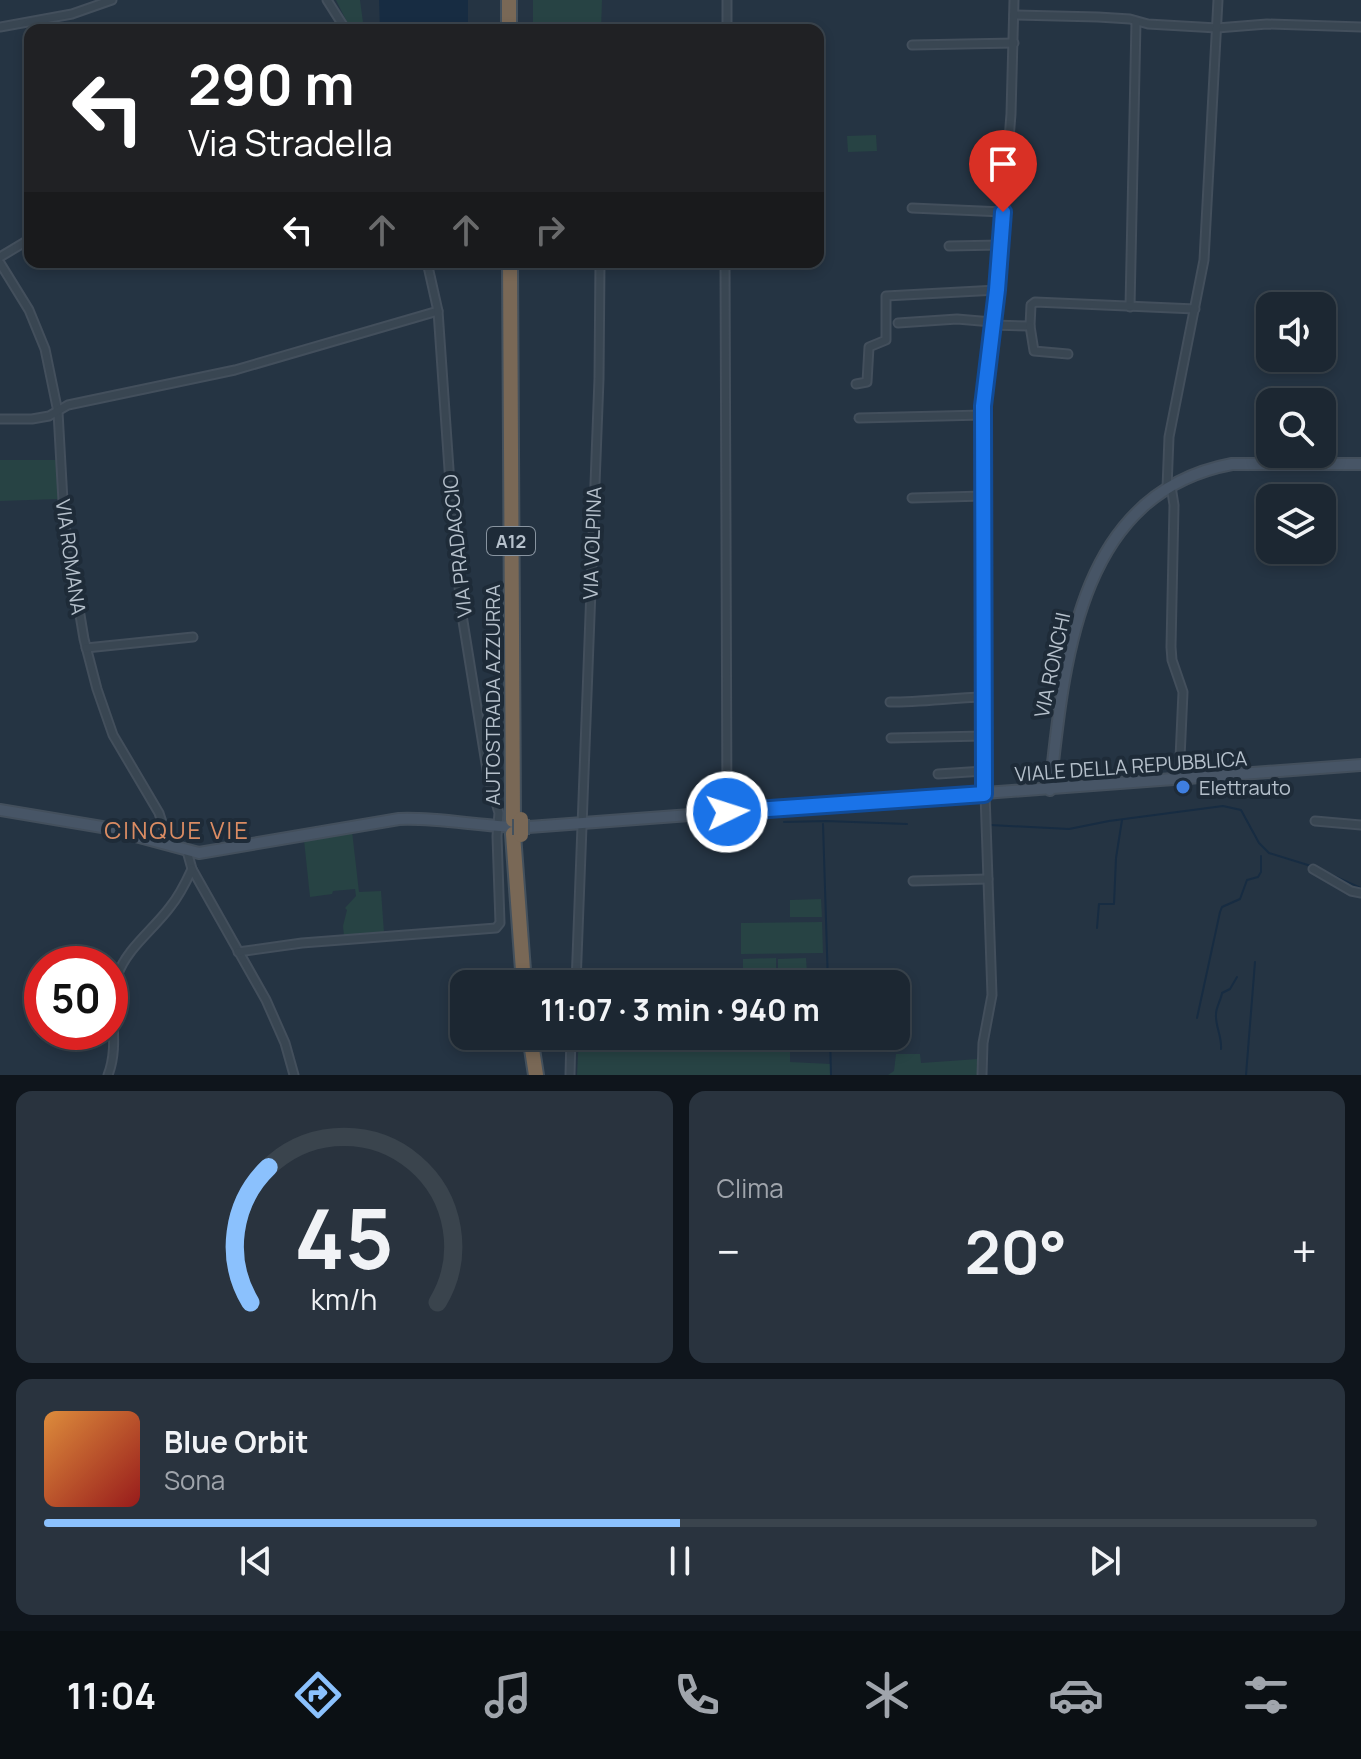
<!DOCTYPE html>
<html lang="it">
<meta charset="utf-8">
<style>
:root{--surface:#1c2732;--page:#29333e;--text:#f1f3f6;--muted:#a0a5ac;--line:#3a444d;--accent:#8bc1fd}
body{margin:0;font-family:Manrope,sans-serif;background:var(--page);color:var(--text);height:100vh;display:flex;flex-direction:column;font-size:30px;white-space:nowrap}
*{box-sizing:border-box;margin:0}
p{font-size:26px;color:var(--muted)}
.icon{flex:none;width:44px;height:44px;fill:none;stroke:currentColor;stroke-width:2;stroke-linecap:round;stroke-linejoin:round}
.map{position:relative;height:1075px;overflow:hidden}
.sheet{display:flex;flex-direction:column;gap:16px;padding:16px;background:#0f151c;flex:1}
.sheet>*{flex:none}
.hud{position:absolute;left:24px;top:24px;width:800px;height:244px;border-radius:16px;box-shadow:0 4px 12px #0003,0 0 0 2px var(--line);background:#202124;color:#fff;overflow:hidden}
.fabs{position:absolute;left:1256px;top:292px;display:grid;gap:16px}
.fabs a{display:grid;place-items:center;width:80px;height:80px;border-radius:16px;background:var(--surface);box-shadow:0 4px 12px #0003,0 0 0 2px var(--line);font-size:40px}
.speed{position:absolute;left:24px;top:946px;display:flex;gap:16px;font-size:40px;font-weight:700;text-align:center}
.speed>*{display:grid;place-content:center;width:104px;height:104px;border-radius:50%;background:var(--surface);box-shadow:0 4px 12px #0003,0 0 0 2px var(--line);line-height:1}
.speed .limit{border:12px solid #d22;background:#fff;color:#111}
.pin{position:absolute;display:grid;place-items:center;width:68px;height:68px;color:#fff;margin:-82px -34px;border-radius:50% 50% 50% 0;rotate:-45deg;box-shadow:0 0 8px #0007}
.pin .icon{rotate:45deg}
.me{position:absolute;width:88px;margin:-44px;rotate:86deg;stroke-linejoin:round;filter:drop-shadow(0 0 6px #0008)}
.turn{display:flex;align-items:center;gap:28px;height:168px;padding:0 32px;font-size:36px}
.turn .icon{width:104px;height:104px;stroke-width:2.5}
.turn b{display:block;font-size:56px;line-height:68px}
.lanes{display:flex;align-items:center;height:76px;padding:0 32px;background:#0003;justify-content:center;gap:40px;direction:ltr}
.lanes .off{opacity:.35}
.big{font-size:60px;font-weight:700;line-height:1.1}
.sheet .widget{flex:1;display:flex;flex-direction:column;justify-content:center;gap:12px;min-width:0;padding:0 28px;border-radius:16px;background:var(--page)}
.sheet .dial{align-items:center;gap:0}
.dial svg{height:208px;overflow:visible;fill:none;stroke:var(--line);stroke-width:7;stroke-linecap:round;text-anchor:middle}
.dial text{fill:var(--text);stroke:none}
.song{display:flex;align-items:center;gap:24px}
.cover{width:96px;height:96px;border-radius:12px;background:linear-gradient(135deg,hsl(30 70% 55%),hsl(0 70% 35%))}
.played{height:8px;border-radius:4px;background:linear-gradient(90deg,var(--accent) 50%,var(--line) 50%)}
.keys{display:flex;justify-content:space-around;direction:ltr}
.heat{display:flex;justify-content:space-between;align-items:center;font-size:44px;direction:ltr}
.sheet .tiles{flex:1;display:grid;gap:16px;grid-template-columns:1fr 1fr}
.widget:last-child{grid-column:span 2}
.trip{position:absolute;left:450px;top:970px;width:460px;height:80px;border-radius:16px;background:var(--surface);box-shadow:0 4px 12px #0003,0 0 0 2px var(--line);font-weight:700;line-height:80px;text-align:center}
.menu{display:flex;height:128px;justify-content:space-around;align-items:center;background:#0b1014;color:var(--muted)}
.menu .icon{width:56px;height:56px}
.menu .selected{color:var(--accent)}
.menu b{font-size:36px;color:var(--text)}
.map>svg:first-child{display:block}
.green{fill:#274344}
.water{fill:#172c42}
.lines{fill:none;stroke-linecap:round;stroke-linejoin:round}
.stream{stroke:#172c42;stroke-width:2}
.street-casing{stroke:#434f5c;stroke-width:11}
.secondary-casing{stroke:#434f5c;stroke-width:14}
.highway-casing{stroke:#44515d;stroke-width:18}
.street{stroke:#394652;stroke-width:7}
.secondary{stroke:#475566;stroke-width:10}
.highway{stroke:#796856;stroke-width:14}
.highway-bridge-casing{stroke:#44515d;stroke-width:18;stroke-linecap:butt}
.highway-bridge{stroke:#796856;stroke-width:14}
.route-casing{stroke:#114b97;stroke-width:20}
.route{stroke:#1a73e8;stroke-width:14}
.shop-dot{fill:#3f7fe0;stroke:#1e2b38;stroke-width:3}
.labels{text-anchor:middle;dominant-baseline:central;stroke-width:8;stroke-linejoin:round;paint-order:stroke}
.shield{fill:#1e2b38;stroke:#8894a0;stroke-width:2}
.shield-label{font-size:18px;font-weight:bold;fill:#b6c1cc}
.street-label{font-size:20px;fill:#b6c1cc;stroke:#1e2b38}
.poi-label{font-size:20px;fill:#b6c1cc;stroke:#1e2b38;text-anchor:start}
.quarter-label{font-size:24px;letter-spacing:2px;fill:#db8c63;stroke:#1e2b38}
</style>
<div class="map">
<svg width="1361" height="1075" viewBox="0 0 1361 1075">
<rect width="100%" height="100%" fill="#253443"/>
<g class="green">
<polygon points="336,0 360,0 364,30 351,30"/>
<polygon points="533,0 602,0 601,30 533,30"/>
<polygon points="876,135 877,151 848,152 847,136"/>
<polygon points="0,460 57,460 59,499 0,501"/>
<polygon points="352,831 359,892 381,891 384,933 344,936 343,926 347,910 345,908 356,896 355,889 333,891 332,894 310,897 304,840"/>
<polygon points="821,899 822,917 790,917 790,900"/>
<polygon points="822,922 823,953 741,954 741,923"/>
<polygon points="776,958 776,975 743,975 743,959"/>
<polygon points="806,958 807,974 778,975 778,959"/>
<polygon points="579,1036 790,1036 790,1062 831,1064 831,1075 577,1075"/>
<polygon points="896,1054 920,1054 921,1063 978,1059 978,1075 888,1075 894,1071"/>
</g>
<polygon class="water" points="379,0 468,0 468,30 380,30"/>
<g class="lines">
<g class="stream">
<polyline points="784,822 826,821 907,824"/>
<polyline points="823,824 828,984"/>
<polyline points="990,825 1069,829 1109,821 1223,806 1241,810 1259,843 1269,853 1311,866"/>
<polyline points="1325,872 1361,888"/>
<polyline points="1097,928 1099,904 1114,904 1116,858 1122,820"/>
<polyline points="1197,1018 1220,912 1222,907 1240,899 1247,880 1258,877 1261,872 1261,856"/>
<polyline points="830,1036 831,1075"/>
<path d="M 1221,1049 C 1222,1036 1215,1026 1216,1014 C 1216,1007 1221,1000 1222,993 L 1230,989 L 1237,977"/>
<polyline points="1246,1075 1255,962"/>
</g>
<g class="street-casing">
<g id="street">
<polyline points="327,0 346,30"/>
<polyline points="1014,15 1098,17 1130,19 1148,24 1217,28 1267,24 1361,27"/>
<polyline points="0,27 72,14 112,0"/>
<polyline points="727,30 727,0"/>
<polyline points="912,45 1014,43"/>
<polyline points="912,208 1003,212"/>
<polyline points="949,246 1000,245"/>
<polyline points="0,257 30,239"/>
<polyline points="725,262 727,812"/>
<polyline points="0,263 29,310 45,349 58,412 64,519 84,639 97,689 113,735 159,813 169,844"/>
<polyline points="1130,307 1136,22"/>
<polyline points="898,323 957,319 992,322"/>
<polyline points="992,325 1030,326 1031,305 1035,302 1195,309"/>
<polyline points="1030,326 1034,351 1068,354"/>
<polyline points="856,384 867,382 869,347 886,340 886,296 997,290"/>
<polyline points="859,418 983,415"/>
<polyline points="0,419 32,419 49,416 68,405 235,370 438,311"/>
<polyline points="1171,486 1174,505 1171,647 1172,660 1183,692 1179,780"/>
<polyline points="1167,488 1169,437 1204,260 1218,0"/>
<polyline points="912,498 983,496"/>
<polyline points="86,648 193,637"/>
<path d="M 890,702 C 922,702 951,698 983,697"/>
<polyline points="891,738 983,736"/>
<polyline points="938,774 984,771"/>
<polyline points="1315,821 1361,825"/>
<polyline points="187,851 192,869 266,1000 285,1043 294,1075"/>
<polyline points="1313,869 1351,891 1361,893"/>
<polyline points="913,881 988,879"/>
<polyline points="238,952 302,943 496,928 500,923 497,836 499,813 488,776 462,615 454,541 438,311 427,262"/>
<polyline points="576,984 599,379 600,262"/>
<path d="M 108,1075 C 121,1042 106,1007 117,976 C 127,948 153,930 170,907 C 180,895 186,882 192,869"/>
<polyline points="570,1075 571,1036"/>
<polyline points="982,1075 983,1043 992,995 983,736 983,406 997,290 1011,114 1014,0"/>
</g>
</g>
<g class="secondary-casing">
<g id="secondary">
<path d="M 1050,790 C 1064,662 1077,493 1232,464 L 1361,464"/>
<path d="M 0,810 L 102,827 L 199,853 L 399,819 C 442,817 485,828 529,827 L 1361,765"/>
</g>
</g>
<g class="highway-casing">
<g id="highway">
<polyline points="509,0 509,30"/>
<polyline points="510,262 513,820"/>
<polyline points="513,834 524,984"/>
<polyline points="530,1036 536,1075"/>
</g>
</g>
<use href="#street" class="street"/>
<use href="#secondary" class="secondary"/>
<use href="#highway" class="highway"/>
<g class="highway-bridge-casing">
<polyline id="highway-bridge" points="521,819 521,835"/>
</g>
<use href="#highway-bridge" class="highway-bridge"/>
</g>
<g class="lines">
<g class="route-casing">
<polyline id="route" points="727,812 984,794 983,406 997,290 1003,212"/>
</g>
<use href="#route" class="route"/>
</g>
<circle class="shop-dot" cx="1183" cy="787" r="8"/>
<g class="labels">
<rect class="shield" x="487" y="527" width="48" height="28" rx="6"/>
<g class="shield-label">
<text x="511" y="541">A12</text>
</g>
<g class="street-label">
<text transform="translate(592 543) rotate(-88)">VIA VOLPINA</text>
<text transform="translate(457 546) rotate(-96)">VIA PRADACCIO</text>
<text transform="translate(71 557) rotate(82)">VIA ROMANA</text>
<text transform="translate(1052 665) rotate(-78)">VIA RONCHI</text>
<text transform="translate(492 695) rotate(-90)">AUTOSTRADA AZZURRA</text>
<text transform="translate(1131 766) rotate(-4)">VIALE DELLA REPUBBLICA</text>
</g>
<g class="poi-label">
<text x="1199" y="787">Elettrauto</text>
</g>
<g class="quarter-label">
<text x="177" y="829">CINQUE VIE</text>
</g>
</g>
</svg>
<div class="fabs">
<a><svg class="icon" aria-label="sound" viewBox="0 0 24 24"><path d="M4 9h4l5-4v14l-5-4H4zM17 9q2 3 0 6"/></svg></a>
<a><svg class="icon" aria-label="search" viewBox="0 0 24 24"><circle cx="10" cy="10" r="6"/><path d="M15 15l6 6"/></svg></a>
<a><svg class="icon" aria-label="layers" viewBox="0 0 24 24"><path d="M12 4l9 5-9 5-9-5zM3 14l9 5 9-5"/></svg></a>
</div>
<div class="speed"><div class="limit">50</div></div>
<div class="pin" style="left:1003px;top:212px;background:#d93025"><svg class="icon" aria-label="arrive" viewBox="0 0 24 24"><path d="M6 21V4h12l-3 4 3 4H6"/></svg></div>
<svg class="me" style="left:727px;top:812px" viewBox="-20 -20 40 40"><circle r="17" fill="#1a73e8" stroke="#fff" stroke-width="3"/><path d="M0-11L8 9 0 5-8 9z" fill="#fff"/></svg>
<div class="trip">11:07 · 3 min · 940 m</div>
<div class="hud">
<div class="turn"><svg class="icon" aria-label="left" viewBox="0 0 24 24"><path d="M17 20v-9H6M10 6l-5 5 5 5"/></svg><div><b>290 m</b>Via Stradella</div></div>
<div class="lanes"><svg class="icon" aria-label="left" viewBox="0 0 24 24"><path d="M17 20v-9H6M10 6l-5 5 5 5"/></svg><svg class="icon off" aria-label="ahead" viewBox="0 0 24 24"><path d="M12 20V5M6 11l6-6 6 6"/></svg><svg class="icon off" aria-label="ahead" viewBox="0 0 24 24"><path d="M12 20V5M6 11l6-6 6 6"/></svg><svg class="icon off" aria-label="right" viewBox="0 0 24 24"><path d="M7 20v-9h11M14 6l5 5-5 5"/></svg></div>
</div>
</div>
<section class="sheet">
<div class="tiles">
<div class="widget dial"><svg viewBox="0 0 100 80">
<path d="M14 69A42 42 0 1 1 86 69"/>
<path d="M14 69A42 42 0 0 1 21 17" stroke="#8bc1fd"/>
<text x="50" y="56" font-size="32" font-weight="700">45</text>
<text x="50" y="72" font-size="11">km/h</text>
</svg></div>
<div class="widget"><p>Clima</p>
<div class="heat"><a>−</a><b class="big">20°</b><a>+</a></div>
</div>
<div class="widget">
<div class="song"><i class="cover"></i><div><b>Blue Orbit</b><p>Sona</p></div></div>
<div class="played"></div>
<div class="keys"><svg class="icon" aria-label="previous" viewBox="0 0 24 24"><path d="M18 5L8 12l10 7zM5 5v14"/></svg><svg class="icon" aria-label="pause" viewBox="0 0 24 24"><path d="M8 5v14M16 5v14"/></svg><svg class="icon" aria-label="next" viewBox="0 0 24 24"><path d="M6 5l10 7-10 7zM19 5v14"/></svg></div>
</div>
</div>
</section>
<nav class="menu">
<b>11:04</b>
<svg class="icon selected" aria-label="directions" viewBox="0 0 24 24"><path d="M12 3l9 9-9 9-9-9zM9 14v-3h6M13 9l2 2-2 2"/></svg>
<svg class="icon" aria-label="music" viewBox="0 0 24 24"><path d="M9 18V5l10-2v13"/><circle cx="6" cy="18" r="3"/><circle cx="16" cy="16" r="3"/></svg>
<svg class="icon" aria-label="phone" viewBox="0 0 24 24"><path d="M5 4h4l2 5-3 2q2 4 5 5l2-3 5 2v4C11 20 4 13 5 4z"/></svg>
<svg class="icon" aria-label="climate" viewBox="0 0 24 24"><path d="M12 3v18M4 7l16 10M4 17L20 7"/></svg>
<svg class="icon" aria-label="car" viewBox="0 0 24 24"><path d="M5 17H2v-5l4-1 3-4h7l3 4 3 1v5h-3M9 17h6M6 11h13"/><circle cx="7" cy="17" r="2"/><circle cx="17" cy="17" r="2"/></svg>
<svg class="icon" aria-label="filters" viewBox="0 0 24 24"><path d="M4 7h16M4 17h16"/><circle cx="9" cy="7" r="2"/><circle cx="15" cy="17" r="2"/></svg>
</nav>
